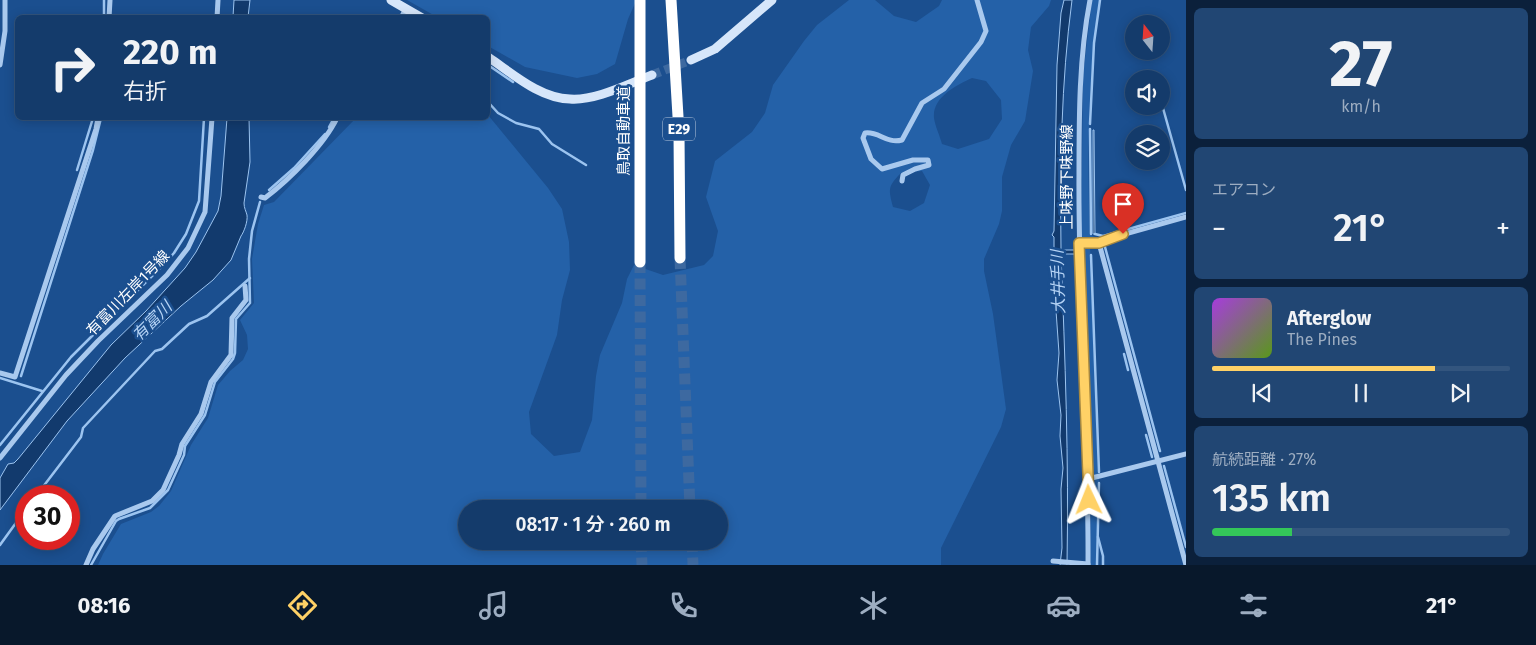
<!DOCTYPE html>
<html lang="ja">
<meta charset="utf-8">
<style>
:root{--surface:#143b6b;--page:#214673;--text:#f1f3f6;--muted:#9dadc1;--line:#33557e;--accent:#ffd166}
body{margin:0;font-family:"Fira Sans","Noto Sans JP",sans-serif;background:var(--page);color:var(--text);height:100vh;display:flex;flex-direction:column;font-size:19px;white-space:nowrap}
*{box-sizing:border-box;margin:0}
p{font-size:16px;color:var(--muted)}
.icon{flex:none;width:28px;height:28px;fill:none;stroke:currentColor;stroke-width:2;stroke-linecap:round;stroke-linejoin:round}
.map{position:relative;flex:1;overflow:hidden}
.drawer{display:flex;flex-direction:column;gap:8px;padding:8px;background:#0b203b;width:350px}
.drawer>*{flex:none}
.guide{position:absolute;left:15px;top:15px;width:475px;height:105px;border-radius:8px;box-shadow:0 2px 12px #0003,0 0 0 1px var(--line);background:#143b6b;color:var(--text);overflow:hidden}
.needle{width:32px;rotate:343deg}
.controls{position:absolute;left:1125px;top:15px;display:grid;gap:10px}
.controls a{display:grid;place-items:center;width:45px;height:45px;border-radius:50%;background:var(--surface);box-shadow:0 2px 12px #0003,0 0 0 1px var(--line);font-size:25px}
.speed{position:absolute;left:15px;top:485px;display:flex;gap:10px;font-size:25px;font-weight:700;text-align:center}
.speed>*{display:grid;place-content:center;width:65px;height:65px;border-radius:50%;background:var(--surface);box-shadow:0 2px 12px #0003,0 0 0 1px var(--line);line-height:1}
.speed .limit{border:8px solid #d22;background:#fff;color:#111}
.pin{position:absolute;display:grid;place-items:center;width:42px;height:42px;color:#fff;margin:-51px -21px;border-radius:50% 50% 50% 0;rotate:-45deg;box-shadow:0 0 5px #0007}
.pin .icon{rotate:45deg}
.me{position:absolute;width:55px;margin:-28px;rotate:358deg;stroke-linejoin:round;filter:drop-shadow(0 0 4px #0008)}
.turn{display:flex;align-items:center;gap:18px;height:105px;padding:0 25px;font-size:22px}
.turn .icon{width:65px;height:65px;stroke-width:2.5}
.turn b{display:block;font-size:35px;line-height:42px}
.big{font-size:38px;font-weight:600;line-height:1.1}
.drawer .card{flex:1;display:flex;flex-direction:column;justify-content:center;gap:8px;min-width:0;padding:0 18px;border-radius:8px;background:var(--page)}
.drawer .dial{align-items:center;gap:0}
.dial b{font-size:65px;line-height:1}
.song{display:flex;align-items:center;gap:15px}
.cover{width:60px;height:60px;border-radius:8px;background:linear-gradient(135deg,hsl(280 70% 55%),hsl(90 70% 35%))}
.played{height:5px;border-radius:2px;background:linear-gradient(90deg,var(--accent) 75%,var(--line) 75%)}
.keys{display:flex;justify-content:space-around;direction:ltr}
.heat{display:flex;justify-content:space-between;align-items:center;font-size:28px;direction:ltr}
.charge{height:8px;border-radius:4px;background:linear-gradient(90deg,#34c759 27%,var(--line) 0)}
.trip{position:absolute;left:458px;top:500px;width:270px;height:50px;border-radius:25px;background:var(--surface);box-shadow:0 2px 12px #0003,0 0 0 1px var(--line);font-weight:600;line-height:50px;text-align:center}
.tab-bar{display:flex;height:80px;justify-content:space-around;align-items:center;background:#08182b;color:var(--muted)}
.tab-bar .icon{width:35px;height:35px}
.tab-bar .on{color:var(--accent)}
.tab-bar b{font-size:22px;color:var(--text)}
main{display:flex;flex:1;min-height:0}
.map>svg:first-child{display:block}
.green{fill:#2461a8;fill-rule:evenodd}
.water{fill:#123a6d;stroke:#9cc4f0}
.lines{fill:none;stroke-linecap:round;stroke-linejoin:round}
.stream{stroke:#9cc4f0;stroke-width:2.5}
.secondary-tunnel{stroke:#3d69a0;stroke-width:9;stroke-dasharray:9 4.5;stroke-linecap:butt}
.highway-tunnel{stroke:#3d69a0;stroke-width:11;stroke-dasharray:11 5.5;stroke-linecap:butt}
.street{stroke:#a9c9ee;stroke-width:5}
.secondary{stroke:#d6e6fa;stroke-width:9}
.highway{stroke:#fff;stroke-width:11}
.route-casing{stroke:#a68842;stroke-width:12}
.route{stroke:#ffd166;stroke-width:9}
.labels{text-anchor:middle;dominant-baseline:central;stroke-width:5;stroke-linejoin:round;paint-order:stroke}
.shield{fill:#1b4f8f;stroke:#bbcadd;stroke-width:1}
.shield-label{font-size:14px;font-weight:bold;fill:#fff}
.street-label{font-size:15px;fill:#fff;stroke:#1b4f8f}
.water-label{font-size:16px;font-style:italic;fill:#b5d3f5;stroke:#1b4f8f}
</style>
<main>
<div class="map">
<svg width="1186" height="565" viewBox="0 0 1186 565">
<rect width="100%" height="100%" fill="#1b4f8f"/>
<g class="green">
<polygon points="407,0 636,0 636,1 628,19 615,64 597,74 577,78 525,67 488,46 488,18 437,17"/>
<path d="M 849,0 L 875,0 L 894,16 L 916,22 L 939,6 L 942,0 L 1051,0 L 1049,6 L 1031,27 L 1028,50 L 1033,71 L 1025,121 L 1011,145 L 1002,177 L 1002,211 L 999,224 L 984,259 L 984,271 L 993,314 L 1006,409 L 1001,427 L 941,548 L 941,565 L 98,565 L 103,554 L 121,524 L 151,512 L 159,506 L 171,491 L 191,445 L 208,418 L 218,385 L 230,371 L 243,360 L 248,349 L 247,335 L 240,320 L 254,303 L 252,259 L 258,224 L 264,205 L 274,202 L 356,118 L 488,118 L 488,115 L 548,188 L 562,209 L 569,242 L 570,270 L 562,300 L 557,335 L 529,412 L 531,434 L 554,456 L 580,452 L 592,420 L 596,376 L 600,355 L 622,303 L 627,279 L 634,265 L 663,275 L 704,265 L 713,256 L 718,231 L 706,197 L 715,161 L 752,132 L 765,113 L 773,85 L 804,41 L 817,25 ZM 972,78 L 986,81 L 1001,100 L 1002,119 L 989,139 L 958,149 L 942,144 C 940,136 935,126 934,118 C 932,97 957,85 972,78 ZM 922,171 L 930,185 L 924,203 L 910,211 L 893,207 C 888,189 888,186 901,173 ZM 466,509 L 719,509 L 719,541 L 466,541 Z"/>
<path d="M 1092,0 L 1099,0 C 1088,78 1087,156 1090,235 L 1095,237 L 1095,240 L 1083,241 L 1081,237 L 1083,75 Z"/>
<polygon points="1090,245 1098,476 1094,476 1089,470 1082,246"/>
<polygon points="1099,479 1096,565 1090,565 1091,487 1095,480"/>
</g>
<g class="water">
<polygon points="234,0 250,0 248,17 233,17"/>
<path d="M 1064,0 L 1072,0 C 1061,83 1060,166 1061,250 L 1075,250 L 1075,254 L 1061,254 C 1065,358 1069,461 1067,565 L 1060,565 L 1062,548 L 1061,489 L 1063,468 L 1060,436 L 1061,415 L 1057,380 L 1059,353 L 1054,282 L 1054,237 L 1052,235 L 1054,231 L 1057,65 L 1061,13 Z"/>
<path d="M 227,118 L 249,118 L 250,162 L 244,203 C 244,208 246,211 247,215 C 248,221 244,232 241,236 L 231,260 L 213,280 L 181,306 L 125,358 L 67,421 L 0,510 L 0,478 L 8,464 L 14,463 L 18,459 L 111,345 L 146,311 L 185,268 L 196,252 L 218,211 L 221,196 Z"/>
<polygon points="1093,130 1094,130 1095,234 1093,234"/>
</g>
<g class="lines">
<g class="stream">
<polyline points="104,18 104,0"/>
<polyline points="488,65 513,82"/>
<polyline points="1161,101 1186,190"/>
<polyline points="488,102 498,113 516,123 539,129 552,144 586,165"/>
<polyline points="1090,124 1094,43 1100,0"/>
<polyline points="329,127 334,118"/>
<polyline points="1090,129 1091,234"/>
<polyline points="77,170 93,118"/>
<polyline points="269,190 294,168 325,134"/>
<polyline points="1095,234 1103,236 1186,213"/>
<polyline points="1105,247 1160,451"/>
<polyline points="1091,255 1099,472"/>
<polyline points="1124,354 1128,370"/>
<polyline points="21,376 93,150 101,118"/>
<polyline points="0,378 42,391"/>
<polyline points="1146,435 1152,457"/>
<polyline points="0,445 71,357 165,263 174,253 186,234 199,201 204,118"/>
<polyline points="1164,466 1186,547"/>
<polyline points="36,496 81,437 83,428 155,351 162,349 189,324 207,316 250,278"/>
<polyline points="1098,537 1103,556 1103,565"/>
<polyline points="0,545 26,509"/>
<polyline points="91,565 116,521 119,519 150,508 168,490 184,455 185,446 205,415 215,382 233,359 235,353 236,319 250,303 249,259 252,231 260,202"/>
<polyline points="1097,565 1099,483"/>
</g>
<polyline class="secondary-tunnel" points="652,75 691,60"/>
<g class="highway-tunnel">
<polyline points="680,258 690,509"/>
<polyline points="640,262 641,509"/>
<polyline points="641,541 642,565"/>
<polyline points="692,541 693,565"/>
</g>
<g class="street">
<polyline points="109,18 110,0"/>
<polyline points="217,18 218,0"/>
<polyline points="401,18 406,8"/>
<polyline points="0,65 5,31 5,0"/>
<path d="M 902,181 L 903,175 L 915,169 L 929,165 L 928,160 L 913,160 L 882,169 L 871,159 L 863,138 L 865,133 C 879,131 886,144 902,140 L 922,103 L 944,89 L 981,42 L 986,31 L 977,0"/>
<path d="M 261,197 L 265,198 C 290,179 324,145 337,118"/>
<polyline points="1079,243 1099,243 1107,239 1186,217"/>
<polyline points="1099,243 1186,565"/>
<polyline points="0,373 15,377 96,129 98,118"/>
<polyline points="0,458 66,375 98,341 167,275 188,248 205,212 212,118"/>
<polyline points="1088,479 1186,454"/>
<polyline points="1053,561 1088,564"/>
<polyline points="86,565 93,549 115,516 152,501 163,490 179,455 182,444 201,414 211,382 231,355 232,318 246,300 245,286"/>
<path d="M 1088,565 C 1089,435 1078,304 1079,174 C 1079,116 1079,57 1090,0"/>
</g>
<g class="secondary">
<polyline points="391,0 422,18"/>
<path d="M 488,57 C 512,73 539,98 570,99 C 595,101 628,84 652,75"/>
<polyline points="691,60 715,49 772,0"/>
</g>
<g class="highway">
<polyline points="671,0 679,133 680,258"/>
<polyline points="640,262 640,0"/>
</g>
</g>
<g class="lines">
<g class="route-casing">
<polyline id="route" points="1089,500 1079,243 1099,243 1123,234"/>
</g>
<use href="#route" class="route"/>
</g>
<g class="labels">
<rect class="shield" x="663" y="117.5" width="32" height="23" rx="4"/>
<g class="shield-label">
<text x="679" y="129">E29</text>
</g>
<g class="street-label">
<text transform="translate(624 131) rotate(-90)">鳥取自動車道</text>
<text transform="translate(1067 177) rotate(-90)">上味野下味野線</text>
<text transform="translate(128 293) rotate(-46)">有富川左岸1号線</text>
</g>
<g class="water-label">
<text transform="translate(1058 282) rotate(-92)">大井手川</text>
<text transform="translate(152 321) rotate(-45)">有富川</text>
</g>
</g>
</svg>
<div class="controls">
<a><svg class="needle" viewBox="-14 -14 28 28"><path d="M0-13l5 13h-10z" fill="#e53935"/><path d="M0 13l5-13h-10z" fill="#9dadc1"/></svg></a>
<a><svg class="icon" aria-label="sound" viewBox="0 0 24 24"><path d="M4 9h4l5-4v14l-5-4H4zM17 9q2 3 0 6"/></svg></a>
<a><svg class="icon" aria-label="layers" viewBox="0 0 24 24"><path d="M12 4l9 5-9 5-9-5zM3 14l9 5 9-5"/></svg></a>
</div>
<div class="speed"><div class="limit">30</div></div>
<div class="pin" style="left:1123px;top:234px;background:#d93025"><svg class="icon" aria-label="arrive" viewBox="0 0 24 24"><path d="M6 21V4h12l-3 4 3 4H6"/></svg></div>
<svg class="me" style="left:1089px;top:500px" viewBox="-20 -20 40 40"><path d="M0-17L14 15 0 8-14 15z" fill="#ffd166" stroke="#fff" stroke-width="4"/></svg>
<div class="trip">08:17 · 1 分 · 260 m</div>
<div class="guide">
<div class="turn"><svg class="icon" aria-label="right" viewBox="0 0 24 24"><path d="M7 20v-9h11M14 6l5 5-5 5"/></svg><div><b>220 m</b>右折</div></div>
</div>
</div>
<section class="drawer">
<div class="card dial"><b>27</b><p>km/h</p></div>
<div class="card"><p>エアコン</p>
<div class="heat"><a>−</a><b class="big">21°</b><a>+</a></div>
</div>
<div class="card">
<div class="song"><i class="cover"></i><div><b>Afterglow</b><p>The Pines</p></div></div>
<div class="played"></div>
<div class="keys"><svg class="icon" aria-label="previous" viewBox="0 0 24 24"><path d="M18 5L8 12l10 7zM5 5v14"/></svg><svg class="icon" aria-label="pause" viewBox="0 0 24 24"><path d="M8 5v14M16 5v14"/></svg><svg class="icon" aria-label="next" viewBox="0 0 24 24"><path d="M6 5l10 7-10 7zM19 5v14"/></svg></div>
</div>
<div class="card"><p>航続距離 · 27%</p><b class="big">135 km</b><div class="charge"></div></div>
</section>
</main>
<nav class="tab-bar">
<b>08:16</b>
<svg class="icon on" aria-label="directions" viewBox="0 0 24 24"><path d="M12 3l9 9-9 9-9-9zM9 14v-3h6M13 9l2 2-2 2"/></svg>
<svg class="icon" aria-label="music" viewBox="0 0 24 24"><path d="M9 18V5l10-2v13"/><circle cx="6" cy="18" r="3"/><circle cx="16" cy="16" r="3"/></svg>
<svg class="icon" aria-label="phone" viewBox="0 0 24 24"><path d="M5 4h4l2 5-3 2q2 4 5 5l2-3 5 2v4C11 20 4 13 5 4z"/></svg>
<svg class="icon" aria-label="climate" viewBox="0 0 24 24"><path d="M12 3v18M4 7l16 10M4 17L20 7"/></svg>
<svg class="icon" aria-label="car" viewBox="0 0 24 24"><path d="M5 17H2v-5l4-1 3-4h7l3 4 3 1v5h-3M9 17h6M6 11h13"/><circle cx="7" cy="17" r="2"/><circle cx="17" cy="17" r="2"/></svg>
<svg class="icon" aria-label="filters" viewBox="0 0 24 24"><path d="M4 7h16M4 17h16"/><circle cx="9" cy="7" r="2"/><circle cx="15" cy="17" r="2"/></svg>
<b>21°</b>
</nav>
